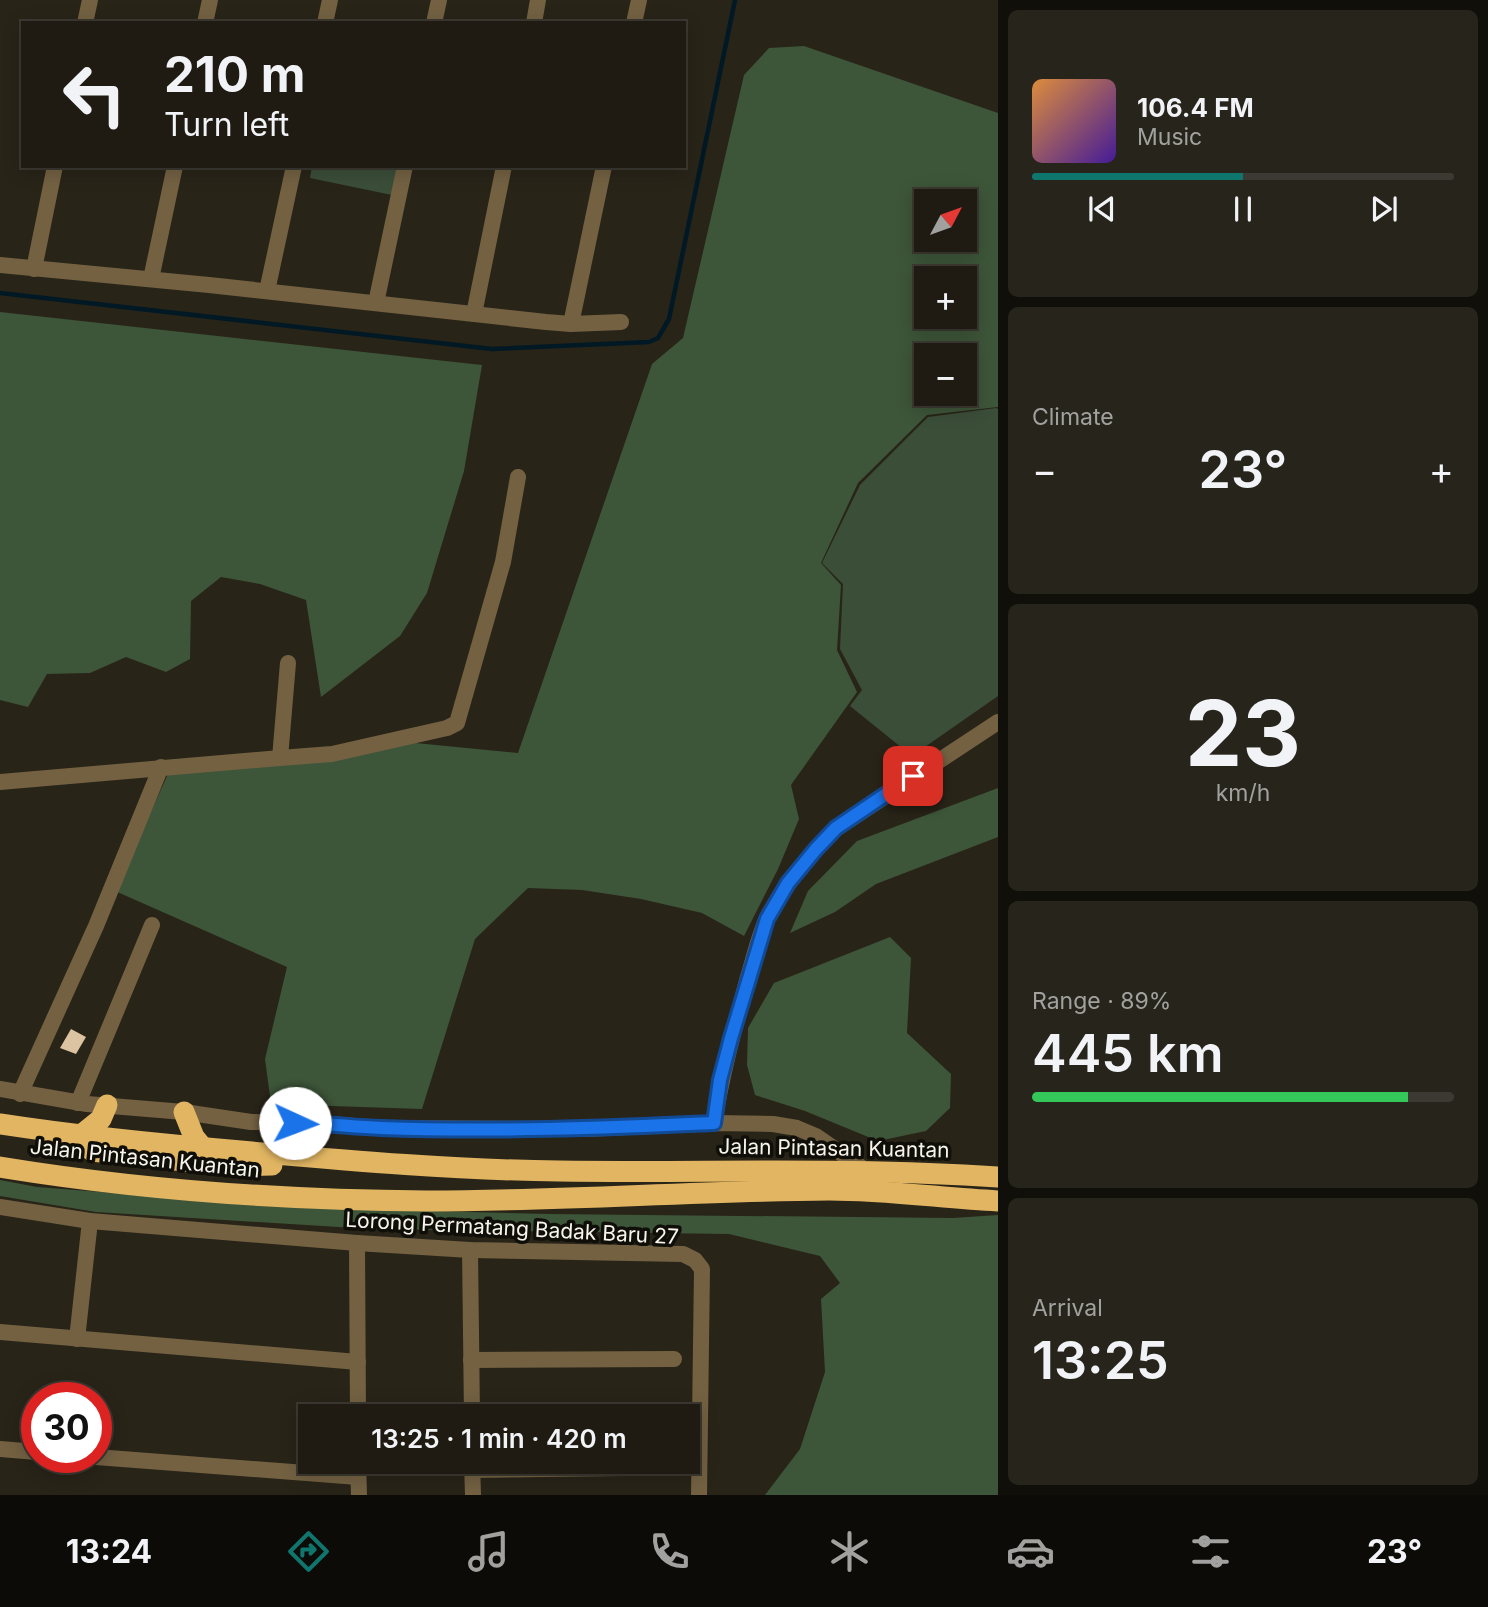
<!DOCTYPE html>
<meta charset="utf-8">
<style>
:root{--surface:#1f1b12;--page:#27241b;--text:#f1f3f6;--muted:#a1a19f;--line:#3c3932;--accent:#0f766e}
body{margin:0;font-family:Inter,sans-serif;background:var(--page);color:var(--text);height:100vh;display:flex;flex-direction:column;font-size:26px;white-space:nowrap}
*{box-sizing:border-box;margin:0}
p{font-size:23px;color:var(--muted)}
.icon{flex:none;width:38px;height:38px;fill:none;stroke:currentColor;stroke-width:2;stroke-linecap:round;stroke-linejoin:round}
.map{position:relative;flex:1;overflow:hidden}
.side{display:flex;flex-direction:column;gap:10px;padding:10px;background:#110f0a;width:490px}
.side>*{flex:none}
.top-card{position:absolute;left:21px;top:21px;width:665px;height:147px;border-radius:0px;box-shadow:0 4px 18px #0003,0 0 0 2px var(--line);background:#1f1b12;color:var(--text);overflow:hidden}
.needle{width:46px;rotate:49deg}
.fabs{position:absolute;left:914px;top:189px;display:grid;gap:14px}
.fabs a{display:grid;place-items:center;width:63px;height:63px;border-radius:0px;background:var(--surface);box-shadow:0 4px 18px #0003,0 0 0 2px var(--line);font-size:35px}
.speed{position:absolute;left:21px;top:1382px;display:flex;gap:14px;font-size:35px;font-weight:700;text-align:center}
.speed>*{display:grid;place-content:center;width:91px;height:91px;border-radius:50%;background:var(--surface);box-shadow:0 4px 18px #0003,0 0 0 2px var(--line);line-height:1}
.speed .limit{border:10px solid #d22;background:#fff;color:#111}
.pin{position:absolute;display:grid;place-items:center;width:60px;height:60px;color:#fff;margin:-30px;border-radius:14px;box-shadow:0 4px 10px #0006}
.me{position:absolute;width:77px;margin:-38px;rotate:92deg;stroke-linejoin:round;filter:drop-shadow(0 0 5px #0008)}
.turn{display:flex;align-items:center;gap:24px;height:147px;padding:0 28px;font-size:32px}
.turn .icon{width:91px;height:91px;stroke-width:2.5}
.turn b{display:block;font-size:49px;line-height:60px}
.big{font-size:52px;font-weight:600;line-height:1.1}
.side .widget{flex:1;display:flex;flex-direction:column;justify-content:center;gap:10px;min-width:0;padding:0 24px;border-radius:10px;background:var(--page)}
.side .dial{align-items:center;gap:0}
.dial b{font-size:91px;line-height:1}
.song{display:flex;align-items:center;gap:21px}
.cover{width:84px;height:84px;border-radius:10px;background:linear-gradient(135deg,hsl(30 70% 55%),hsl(260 70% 35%))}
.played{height:7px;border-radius:4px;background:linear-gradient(90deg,var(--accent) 50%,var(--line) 50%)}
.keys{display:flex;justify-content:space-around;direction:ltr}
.heat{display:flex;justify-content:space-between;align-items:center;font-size:38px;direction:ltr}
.charge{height:10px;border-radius:5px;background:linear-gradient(90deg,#34c759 89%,var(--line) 0)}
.trip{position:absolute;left:298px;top:1404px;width:402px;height:70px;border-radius:0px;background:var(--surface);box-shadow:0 4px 18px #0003,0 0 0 2px var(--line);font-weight:600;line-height:70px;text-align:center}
.menu{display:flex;height:112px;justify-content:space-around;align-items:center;background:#0c0b07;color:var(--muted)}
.menu .icon{width:49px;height:49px}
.menu .selected{color:var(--accent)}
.menu b{font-size:32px;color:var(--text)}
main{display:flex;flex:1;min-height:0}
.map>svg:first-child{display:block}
.green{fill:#3b4e38}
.forest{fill:#3d5539;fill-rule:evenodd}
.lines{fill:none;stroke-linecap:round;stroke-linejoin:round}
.stream{stroke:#001925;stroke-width:4.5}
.building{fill:#dcc3a1}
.minor{stroke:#736142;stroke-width:16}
.highway{stroke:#e1b562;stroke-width:21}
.route-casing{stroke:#114b97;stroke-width:18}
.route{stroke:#1a73e8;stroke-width:12}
.labels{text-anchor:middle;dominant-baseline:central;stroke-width:7;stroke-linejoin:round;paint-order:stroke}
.street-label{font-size:21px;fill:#f7f4ec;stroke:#100e08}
</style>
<main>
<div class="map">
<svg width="998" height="1495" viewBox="0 0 998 1495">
<rect width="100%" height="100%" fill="#292418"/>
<g class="green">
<polygon points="312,166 398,166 392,195 310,178"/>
<polygon points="996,408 998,409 998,696 912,756 850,706 862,690 840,649 843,584 822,563 860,485 928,417"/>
</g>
<g class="forest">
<path d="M 804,46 L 998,113 L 998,407 L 927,415 L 858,483 L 821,563 L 841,585 L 837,650 L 857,692 L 791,785 L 799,819 L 778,869 L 744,936 L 702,913 L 641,899 L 582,890 L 528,888 L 475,939 L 422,1109 L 271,1104 L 265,1059 L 287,967 L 115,891 L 168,774 L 385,740 L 518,753 L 652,364 L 683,338 L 744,75 L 769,48 ZM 926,201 L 964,201 L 964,240 L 926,240 ZM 926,278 L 964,278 L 964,317 L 926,317 ZM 926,355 L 964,355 L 964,394 L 926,394 Z"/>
<polygon points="0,312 482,365 464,471 427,593 400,636 321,697 306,600 260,584 221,577 191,601 190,659 166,672 126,657 90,673 47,674 28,707 0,700"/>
<polygon points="998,788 998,837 876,884 835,912 790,933 808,891 857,841"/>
<polygon points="890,937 911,958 907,1033 951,1074 950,1108 926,1131 878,1141 805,1111 755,1095 747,1065 748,1028 774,983"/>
<polygon points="0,1180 37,1187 307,1208 549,1214 953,1218 998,1215 998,1495 765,1495 800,1449 825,1372 821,1299 840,1283 820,1256 729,1234 371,1229 96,1212 0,1196"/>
</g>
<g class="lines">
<polyline class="stream" points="0,293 492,349 649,342 658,338 669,319 735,0"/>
</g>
<polygon class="building" points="71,1029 86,1037 76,1054 60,1048"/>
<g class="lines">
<g class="minor">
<polyline points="85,23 90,0"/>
<polyline points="205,23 210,0"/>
<polyline points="325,23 330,0"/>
<polyline points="434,23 439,0"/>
<polyline points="534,23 538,0"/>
<polyline points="634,23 639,0"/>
<polyline points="0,265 209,285 546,322 571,324 621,322"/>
<polyline points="34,269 55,166"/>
<polyline points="151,279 175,166"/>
<polyline points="267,291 294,166"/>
<polyline points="376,303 405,166"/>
<polyline points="474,314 504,166"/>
<polyline points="571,324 604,166"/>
<polyline points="280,758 332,754 447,728 457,723 503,562 518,477"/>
<polyline points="0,782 280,758 288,663"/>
<polyline points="0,1089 87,1104 184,1112 251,1122 317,1123 379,1128 585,1129 714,1123 773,1124 797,1128 816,1136 868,1172"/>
<polyline points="20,1094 96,926 161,767"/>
<polyline points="78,1103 152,925"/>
<path d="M 714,1123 C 722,1073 735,1026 748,977 C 754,958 759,934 768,916 C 786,883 810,854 837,828 L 998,722"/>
<polyline points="0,1207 90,1221 357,1243 470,1250 683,1254 695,1260 702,1269 699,1495"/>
<polyline points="357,1243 358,1416"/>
<polyline points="470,1250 472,1416"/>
<polyline points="0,1332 358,1362"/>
<polyline points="77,1339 90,1221"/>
<polyline points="471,1360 674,1359"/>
<polyline points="0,1449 37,1452"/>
<polyline points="96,1457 358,1477"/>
<polyline points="358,1461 359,1495"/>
<polyline points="472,1461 473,1495"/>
<polyline points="472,1470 699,1467"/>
</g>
<g class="highway">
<polyline points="184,1112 194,1137 203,1148"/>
<path d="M 0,1124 C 84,1137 168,1145 252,1152 C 354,1161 457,1170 559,1171 C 705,1173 852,1167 998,1177"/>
<polyline points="80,1136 101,1119 107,1105"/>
<polyline points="92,1151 230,1166 272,1165"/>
<path d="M 0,1167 C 141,1190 284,1200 427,1201 C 561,1201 695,1191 829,1190 C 885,1190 942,1198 998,1201"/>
</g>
</g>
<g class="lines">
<g class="route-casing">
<path id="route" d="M 295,1123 C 324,1123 352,1127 381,1128 C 492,1132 603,1128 714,1123 L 720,1080 L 731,1038 L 767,919 L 788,883 L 816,849 L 836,828 L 913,776"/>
</g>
<use href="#route" class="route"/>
</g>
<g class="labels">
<g class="street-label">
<text transform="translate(834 1148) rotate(1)">Jalan Pintasan Kuantan</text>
<text transform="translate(145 1158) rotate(6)">Jalan Pintasan Kuantan</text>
<text transform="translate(512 1228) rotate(3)">Lorong Permatang Badak Baru 27</text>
</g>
</g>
</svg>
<div class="fabs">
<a><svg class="needle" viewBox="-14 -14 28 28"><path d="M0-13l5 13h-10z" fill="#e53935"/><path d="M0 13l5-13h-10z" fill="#a1a19f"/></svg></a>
<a>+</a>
<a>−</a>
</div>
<div class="speed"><div class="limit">30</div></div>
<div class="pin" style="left:913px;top:776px;background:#d93025"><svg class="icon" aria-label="arrive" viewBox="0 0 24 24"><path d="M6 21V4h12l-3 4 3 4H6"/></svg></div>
<svg class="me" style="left:295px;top:1123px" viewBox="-20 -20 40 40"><circle r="19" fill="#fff"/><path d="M0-13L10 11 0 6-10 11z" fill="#1a73e8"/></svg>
<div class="trip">13:25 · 1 min · 420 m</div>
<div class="top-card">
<div class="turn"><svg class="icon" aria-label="left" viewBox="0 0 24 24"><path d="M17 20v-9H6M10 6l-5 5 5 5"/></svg><div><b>210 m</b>Turn left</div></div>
</div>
</div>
<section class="side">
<div class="widget">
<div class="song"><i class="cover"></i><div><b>106.4 FM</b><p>Music</p></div></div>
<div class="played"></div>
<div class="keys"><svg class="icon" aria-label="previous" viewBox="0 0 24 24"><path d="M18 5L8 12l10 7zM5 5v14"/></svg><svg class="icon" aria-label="pause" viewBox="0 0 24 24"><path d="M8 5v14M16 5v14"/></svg><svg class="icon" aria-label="next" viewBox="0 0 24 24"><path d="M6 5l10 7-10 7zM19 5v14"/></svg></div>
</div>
<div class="widget"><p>Climate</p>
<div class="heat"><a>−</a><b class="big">23°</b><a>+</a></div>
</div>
<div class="widget dial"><b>23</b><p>km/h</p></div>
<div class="widget"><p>Range · 89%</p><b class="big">445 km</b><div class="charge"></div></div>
<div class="widget"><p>Arrival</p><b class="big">13:25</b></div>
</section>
</main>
<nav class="menu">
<b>13:24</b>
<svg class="icon selected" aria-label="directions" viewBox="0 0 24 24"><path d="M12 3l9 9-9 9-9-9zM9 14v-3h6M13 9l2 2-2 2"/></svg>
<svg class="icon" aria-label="music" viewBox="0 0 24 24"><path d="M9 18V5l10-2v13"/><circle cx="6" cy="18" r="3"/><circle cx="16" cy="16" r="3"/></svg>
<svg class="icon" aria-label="phone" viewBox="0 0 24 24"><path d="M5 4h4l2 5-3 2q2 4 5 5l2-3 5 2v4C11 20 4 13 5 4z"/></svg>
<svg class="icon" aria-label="climate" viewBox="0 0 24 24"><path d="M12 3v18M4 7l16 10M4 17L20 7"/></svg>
<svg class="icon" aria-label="car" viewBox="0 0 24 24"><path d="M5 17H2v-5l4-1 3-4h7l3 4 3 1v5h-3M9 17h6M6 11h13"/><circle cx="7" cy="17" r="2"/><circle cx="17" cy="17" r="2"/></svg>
<svg class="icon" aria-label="filters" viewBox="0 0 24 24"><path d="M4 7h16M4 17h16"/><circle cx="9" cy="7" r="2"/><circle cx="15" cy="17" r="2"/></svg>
<b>23°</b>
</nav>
